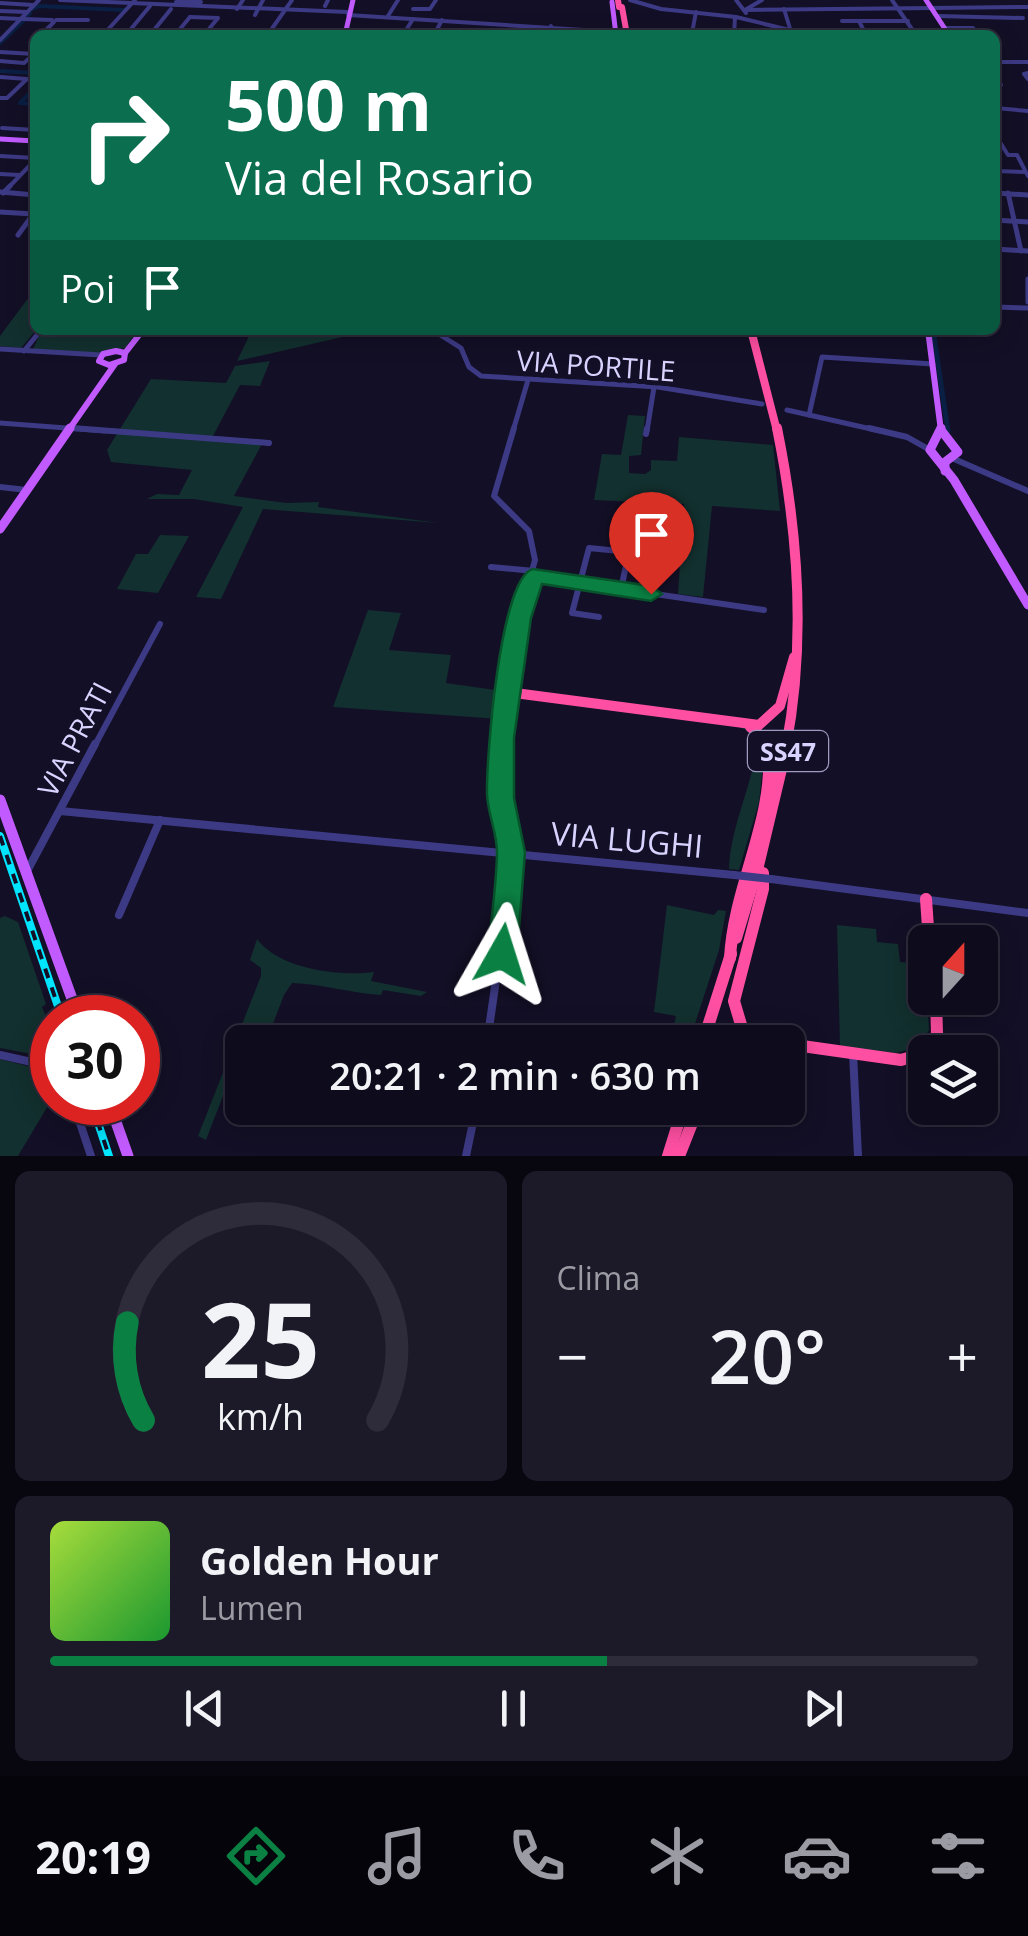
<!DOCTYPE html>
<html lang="it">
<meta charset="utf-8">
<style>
:root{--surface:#0e0b1c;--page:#1c1929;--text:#f1f3f6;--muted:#9b9ba3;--line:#2e2b3b;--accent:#0b8043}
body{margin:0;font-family:"Open Sans",sans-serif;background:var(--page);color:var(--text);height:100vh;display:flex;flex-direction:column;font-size:38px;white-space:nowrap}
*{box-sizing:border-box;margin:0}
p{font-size:32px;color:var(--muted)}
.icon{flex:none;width:55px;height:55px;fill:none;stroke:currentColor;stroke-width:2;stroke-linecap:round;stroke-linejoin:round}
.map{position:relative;height:1156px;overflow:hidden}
.side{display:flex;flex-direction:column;gap:15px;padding:15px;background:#08060f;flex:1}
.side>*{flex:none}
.top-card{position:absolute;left:30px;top:30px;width:970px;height:305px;border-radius:15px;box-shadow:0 5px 25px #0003,0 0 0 2px var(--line);background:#0b6e4f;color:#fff;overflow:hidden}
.needle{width:65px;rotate:21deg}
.controls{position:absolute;left:908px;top:925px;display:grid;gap:20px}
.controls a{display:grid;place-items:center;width:90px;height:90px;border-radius:15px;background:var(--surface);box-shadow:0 5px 25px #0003,0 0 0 2px var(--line);font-size:50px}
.speed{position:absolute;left:30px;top:995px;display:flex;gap:20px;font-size:50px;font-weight:700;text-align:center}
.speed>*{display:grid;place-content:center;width:130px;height:130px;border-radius:50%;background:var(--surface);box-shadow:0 5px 25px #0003,0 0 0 2px var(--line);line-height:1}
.speed .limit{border:15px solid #d22;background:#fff;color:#111}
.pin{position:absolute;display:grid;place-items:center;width:85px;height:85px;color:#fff;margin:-102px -42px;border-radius:50% 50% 50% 0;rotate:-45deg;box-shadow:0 0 10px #0007}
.pin .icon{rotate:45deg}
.me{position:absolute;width:110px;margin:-55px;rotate:6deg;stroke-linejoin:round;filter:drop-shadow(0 0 8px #0008)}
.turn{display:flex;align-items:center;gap:35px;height:210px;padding:0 30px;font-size:45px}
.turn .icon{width:130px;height:130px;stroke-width:2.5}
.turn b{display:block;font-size:70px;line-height:85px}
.then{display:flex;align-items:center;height:95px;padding:0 30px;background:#0003;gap:20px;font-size:38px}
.big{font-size:75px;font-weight:600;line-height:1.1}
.side .card{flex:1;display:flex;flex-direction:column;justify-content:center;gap:15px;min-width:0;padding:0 35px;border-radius:15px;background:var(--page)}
.side .dial{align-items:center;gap:0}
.dial svg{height:260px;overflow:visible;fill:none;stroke:var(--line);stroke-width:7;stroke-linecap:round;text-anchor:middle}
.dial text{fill:var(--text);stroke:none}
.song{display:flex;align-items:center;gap:30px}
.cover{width:120px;height:120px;border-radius:15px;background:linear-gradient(135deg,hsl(80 70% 55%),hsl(130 70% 35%))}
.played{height:10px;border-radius:5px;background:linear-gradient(90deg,var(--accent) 60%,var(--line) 60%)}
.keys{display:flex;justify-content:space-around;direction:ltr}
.heat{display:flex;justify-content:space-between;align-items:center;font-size:55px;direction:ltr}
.side .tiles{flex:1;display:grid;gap:15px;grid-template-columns:1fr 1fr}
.card:last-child{grid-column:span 2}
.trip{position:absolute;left:225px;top:1025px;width:580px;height:100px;border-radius:15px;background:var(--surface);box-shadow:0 5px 25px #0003,0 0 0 2px var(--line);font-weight:600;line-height:100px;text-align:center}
.dock{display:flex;height:160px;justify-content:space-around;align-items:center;background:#06040b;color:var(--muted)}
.dock .icon{width:70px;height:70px}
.dock .current{color:var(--accent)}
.dock b{font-size:45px;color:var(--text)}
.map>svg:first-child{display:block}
.green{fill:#12302f}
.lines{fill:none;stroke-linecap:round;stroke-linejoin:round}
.canal-far1{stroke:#0a1f44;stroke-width:4}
.canal{stroke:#0a1f44;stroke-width:5}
.minor-far3{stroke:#3d3a85;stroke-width:4}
.minor-far2{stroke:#3d3a85;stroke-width:5}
.minor-far1{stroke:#3d3a85;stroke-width:6}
.minor{stroke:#3d3a85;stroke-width:8}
.major-far3{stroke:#c25bff;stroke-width:5}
.major-far2{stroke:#c25bff;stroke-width:6}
.major-far1{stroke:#c25bff;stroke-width:9}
.major{stroke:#c25bff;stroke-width:11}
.highway-far3{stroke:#ff4fa3;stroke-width:6}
.highway-far2{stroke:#ff4fa3;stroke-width:8}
.highway-far1{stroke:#ff4fa3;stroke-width:10}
.highway{stroke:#ff4fa3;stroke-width:12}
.rail-casing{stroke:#00e5ff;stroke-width:8}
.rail{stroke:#130f26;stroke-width:4;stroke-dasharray:10;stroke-linecap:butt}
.minor-bridge{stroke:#3d3a85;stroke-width:8}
.highway-bridge{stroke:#ff4fa3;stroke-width:6}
.route{fill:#0b8043;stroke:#07532c;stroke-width:2.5}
.labels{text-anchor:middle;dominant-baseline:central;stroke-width:10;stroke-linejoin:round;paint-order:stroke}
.shield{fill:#130f26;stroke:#9e99be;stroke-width:2.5}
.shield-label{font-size:25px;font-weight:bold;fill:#d9d4ff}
.street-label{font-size:28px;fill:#d9d4ff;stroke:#130f26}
.near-street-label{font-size:32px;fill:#d9d4ff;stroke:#130f26}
</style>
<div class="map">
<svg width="1028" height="1156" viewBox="0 0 1028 1156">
<rect width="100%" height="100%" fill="#130f26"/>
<g class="green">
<polygon points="35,289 36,330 21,348 0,346 0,336"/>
<polygon points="42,330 138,330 125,348 99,355 33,349"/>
<polygon points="252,330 313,333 314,330 373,330 237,361"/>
<polygon points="270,361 260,386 240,385 213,436 264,440 234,496 286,503 319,502 318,507 439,523 263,509 221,599 196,597 243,507 194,499 147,499 157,494 179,495 192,470 111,462 107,450 151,379 226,383 235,366"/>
<polygon points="628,415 645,416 641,455 629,456 629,473 645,474 651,470 651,460 677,461 679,437 773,445 780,511 712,506 703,597 678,594 684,504 594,500 602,454 621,455"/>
<polygon points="160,535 189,536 158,593 117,589 136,554 148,554"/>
<polygon points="368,610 401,613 389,650 451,655 446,683 502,691 499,719 333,707"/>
<path d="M 732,724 L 750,728 L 765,746 L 759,802 L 739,870 L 729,869 C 730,829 752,785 758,743 L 746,730 Z"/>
<polygon points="667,905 714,915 718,910 726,911 719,950 689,1042 670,1042 676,1016 654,1012"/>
<polygon points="5,916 18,922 46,1004 42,1007 52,1030 52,1065 32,1054 0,1048 0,918"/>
<polygon points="837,925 876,929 877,942 898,944 900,962 925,964 929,1030 918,1047 896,1053 840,1046"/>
<path d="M 257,939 C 278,968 337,977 374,972 L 371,981 L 427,992 L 421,996 L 383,990 L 381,995 C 350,993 323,984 292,983 L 284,995 L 266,1042 L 242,1042 L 242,1071 L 233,1070 L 206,1140 L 198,1136 L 261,976 L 261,968 L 250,960 Z"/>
<polygon points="0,1059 39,1069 52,1079 52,1099 18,1156 0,1156"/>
</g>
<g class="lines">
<g class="canal-far1">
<polyline points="33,9 39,6 124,10"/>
<polyline points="27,16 30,13"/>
<polyline points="0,43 24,20"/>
<polyline points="0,71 35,73"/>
<polyline points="35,88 20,103 35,104"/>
</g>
<polyline class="canal" points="933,330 948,431"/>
<g class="minor-far3">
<polyline points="60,0 347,12"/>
<polyline points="630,0 661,9 736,17 810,35"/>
<polyline points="736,0 746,13"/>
<polyline points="892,0 916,35"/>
<polyline points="176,2 201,2"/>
<polyline points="0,3 33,5"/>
<polyline points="325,6 328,0"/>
<polyline points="931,8 1028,7"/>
<polyline points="237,9 243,0"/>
<polyline points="413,9 430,9 436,0"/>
<polyline points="784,9 792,35"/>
<polyline points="744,10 932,8"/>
<polyline points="745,10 762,0"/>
<polyline points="0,11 27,12"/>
<polyline points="255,15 263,0"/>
<polyline points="348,15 616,32"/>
<polyline points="388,16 398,0"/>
<polyline points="937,16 1023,18"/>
<polyline points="190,17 218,18 204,35"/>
<polyline points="0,18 21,19"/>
<polyline points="23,19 52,20"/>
<polyline points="56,20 88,20"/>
<polyline points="842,21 859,21"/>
<polyline points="944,28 973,28 978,35"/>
<polyline points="692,33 696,12"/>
<polyline points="41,35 54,22"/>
<polyline points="103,35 135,0"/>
<polyline points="126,35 150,6"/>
<polyline points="150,35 171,9"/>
<polyline points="175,35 190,17"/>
<polyline points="261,35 271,30 292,0"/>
<polyline points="403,35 413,19"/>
<polyline points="434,35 442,20"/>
<polyline points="547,35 551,26"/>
<polyline points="632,35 641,31 723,35"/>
<polyline points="734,35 735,17"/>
<polyline points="882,35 865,33 859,21 908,21"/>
<polyline points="0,40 39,0"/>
<polyline points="0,52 34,54 24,63 0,61"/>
<polyline points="995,62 1028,62"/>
<polyline points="1028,73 1024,74 1028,79"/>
<polyline points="0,77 27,79 7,98 0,98"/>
<polyline points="995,77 1001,85"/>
<polyline points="995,108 1028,111"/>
<polyline points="2,128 35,130"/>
<polyline points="995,134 1008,155 1017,155 1028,176"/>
<polyline points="0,156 35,158"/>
<polyline points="995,171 1025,172"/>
<polyline points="0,174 19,175"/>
<polyline points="8,188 35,160"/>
</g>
<g class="minor-far2">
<polyline points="1,192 35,195"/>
<polyline points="3,193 10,186"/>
<polyline points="995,193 1028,195"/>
<polyline points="1008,193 1021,251"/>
<polyline points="0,212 33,214"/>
<polyline points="995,220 1028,222"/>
<polyline points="18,235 34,213"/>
<polyline points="995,249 1028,251"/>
<polyline points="1028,279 1028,302"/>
<polyline points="995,307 1028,308"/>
<polyline points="434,331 461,348 469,367 481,376 658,387 762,404"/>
<polyline points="0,349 101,355"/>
<polyline points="24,351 41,330"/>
<polyline points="787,410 880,431"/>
<polyline points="809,415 822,357 933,364"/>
<polyline points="0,423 106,431"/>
<polyline points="513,431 528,380"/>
<polyline points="647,431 654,387"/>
</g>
<g class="minor-far1">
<polyline points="72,428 269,443"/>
<polyline points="869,428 907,437 930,450"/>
<polyline points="646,434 647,428"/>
<polyline points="954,459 1028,491"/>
<polyline points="0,487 27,490"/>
<polyline points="491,567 534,571"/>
<polyline points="533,576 764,610"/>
<polyline points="599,617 572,613 589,548 629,552 621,589"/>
<polyline points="94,747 160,624"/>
<polyline points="501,747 519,618 535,560 529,531 494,496 514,428"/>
</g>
<g class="minor">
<polyline points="60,811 734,875"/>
<polyline points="26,873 95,744"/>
<polyline points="771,879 1028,913"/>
<polyline points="119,915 160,820"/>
<polyline points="487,1042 510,883 511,852 501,798 501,744"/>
<polyline points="853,1053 858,1156"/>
<polyline points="0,1055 36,1063 52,1073"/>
<polyline points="73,1102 91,1156"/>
<polyline points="466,1156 476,1108"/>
</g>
<g class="major-far3">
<polyline points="926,0 949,35"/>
<polyline points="612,2 616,35"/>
<polyline points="345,35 353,0"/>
<polyline points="0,139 35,141"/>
</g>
<g class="major-far2">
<polyline points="928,330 941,431"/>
<polygon points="116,351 125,353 124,360 109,365 99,361 103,354"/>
<polyline points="125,353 143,330"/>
<polyline points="68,431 115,364"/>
</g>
<g class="major-far1">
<polyline points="941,428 930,450 954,480 1028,605"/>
<polyline points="941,430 958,452 945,462 945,471"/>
<polyline points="0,529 70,428"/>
</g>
<g class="major">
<polyline points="0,800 79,1018"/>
<polyline points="109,1102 128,1156"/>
</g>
<polyline class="highway-far3" points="622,7 627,35"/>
<polyline class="highway-far2" points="751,330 777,431"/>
<g class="highway-far1">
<path d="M 777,428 C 798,531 806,643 786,747"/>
<polyline points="507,692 759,725 780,706 794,657"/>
<polyline points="750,727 768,741 769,747"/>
</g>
<g class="highway">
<polyline points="763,873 763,889 734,1001 742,1028 767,1042"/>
<polyline points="756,874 787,744"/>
<polyline points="926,899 929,942"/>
<polyline points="736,938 753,882"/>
<path d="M 730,958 C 734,884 777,815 768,744"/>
<polyline points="703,1042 731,954"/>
<polyline points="788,1044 901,1060 925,1053"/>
<polyline points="926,1052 932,1049 937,1033 936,998"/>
<polyline points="668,1156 683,1108"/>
<polyline points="679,1156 698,1108"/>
</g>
<g class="rail-casing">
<g id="rail">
<polyline points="0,836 62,1018"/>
<polyline points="91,1102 109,1156"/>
</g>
</g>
<use href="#rail" class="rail"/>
<polyline class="minor-bridge" points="734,875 771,879"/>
<polyline class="highway-bridge" points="618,0 619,7"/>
</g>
<path class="route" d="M 533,569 L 651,586 L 662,594 L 651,601 L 542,584 L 531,618 L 514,738 L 514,798 L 525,852 L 517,954 L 513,963 L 502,966 L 492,963 L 488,954 C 491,921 496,888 497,855 C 498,835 488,815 487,795 C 486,760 500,577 533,569 Z"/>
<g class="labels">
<rect class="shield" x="748" y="731" width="80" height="40" rx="8"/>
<g class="shield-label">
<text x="788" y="751">SS47</text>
</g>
<g class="street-label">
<text transform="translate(596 365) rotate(4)">VIA PORTILE</text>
<text transform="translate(74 739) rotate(-62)">VIA PRATI</text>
</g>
<g class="near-street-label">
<text transform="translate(627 839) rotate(5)">VIA LUGHI</text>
</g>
</g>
</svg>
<div class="controls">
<a><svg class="needle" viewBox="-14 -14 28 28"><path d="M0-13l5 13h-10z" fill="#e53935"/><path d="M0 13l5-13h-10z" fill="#9b9ba3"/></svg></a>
<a><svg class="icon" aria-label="layers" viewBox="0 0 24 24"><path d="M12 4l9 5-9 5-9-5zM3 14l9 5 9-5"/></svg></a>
</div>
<div class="speed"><div class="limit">30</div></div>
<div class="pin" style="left:651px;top:594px;background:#d93025"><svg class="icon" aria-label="arrive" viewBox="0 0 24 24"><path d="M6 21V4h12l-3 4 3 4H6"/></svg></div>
<svg class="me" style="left:502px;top:954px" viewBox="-20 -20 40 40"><path d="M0-17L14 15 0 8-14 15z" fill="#0b8043" stroke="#fff" stroke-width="4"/></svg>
<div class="trip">20:21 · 2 min · 630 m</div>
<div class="top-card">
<div class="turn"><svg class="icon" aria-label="right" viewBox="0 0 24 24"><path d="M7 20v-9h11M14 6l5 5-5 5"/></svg><div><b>500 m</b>Via del Rosario</div></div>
<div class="then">Poi<svg class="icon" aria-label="arrive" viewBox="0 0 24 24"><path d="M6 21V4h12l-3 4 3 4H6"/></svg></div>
</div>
</div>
<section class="side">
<div class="tiles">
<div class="card dial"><svg viewBox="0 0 100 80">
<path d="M14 69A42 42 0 1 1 86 69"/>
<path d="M14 69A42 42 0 0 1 9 39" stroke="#0b8043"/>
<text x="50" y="56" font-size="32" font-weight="700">25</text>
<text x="50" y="72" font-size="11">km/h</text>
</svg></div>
<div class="card"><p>Clima</p>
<div class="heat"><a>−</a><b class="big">20°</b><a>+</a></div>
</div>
<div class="card">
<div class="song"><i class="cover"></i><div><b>Golden Hour</b><p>Lumen</p></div></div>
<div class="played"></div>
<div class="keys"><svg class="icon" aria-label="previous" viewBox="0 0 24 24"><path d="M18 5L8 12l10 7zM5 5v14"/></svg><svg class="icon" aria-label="pause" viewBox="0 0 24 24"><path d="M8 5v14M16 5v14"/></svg><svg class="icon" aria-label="next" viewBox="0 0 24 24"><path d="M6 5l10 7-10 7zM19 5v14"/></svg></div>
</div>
</div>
</section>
<nav class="dock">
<b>20:19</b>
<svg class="icon current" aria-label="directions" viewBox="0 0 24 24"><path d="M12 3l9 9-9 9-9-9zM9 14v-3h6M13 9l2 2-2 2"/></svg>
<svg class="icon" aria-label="music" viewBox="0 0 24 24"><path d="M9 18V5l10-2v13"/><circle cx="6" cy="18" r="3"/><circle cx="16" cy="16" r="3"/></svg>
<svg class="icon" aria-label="phone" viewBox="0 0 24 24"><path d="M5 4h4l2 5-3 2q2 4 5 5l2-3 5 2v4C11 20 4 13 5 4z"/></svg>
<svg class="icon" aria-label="climate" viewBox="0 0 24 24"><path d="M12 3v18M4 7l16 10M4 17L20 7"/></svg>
<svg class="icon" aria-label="car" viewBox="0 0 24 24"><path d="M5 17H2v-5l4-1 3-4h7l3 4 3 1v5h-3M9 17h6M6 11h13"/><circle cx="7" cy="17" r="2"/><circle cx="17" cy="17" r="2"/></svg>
<svg class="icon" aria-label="filters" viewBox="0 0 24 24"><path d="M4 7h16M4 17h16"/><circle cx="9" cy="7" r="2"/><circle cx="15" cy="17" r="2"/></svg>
</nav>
